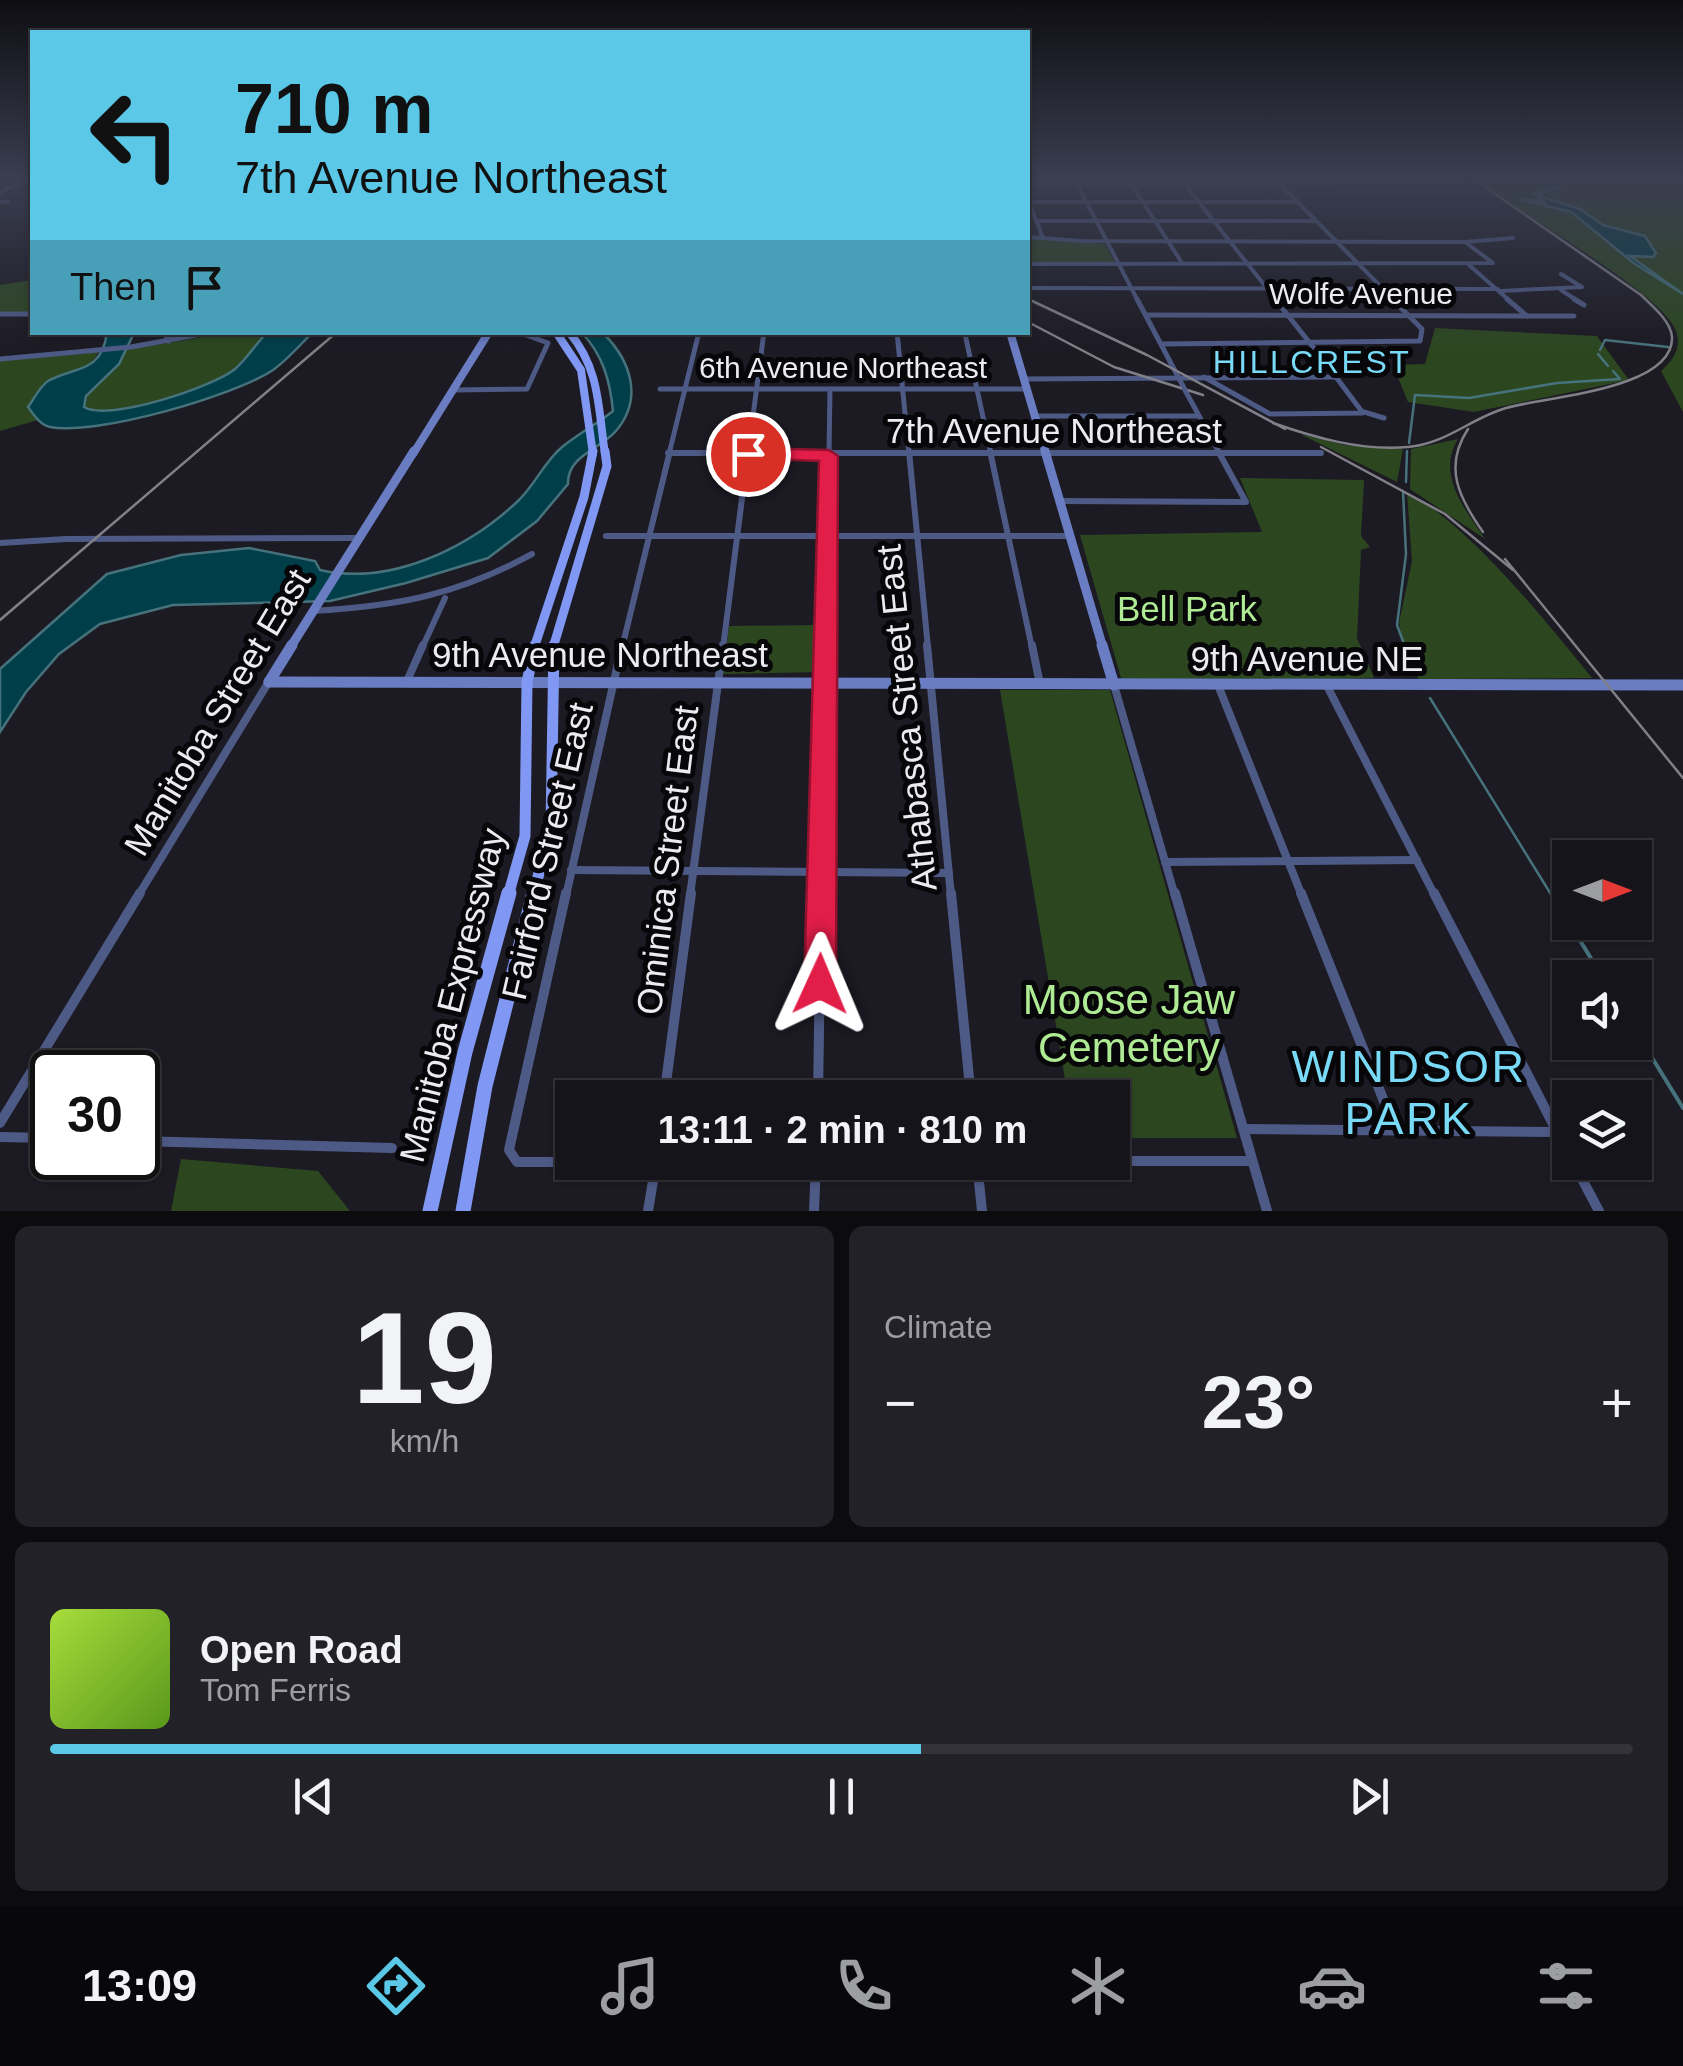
<!DOCTYPE html>
<meta charset="utf-8">
<style>
:root{--surface:#15141a;--page:#222127;--text:#f1f3f6;--muted:#9d9ea2;--line:#343339;--accent:#5ac8e6}
body{margin:0;font-family:Helvetica,sans-serif;background:var(--page);color:var(--text);height:100vh;display:flex;flex-direction:column;font-size:38px;white-space:nowrap}
*{box-sizing:border-box;margin:0}
p{font-size:32px;color:var(--muted)}
.icon{flex:none;width:55px;height:55px;fill:none;stroke:currentColor;stroke-width:2;stroke-linecap:round;stroke-linejoin:round}
.map{position:relative;height:1211px;overflow:hidden}
.details{display:flex;flex-direction:column;gap:15px;padding:15px;background:#0c0b0e;flex:1}
.details>*{flex:none}
.hud{position:absolute;left:30px;top:30px;width:1000px;height:305px;border-radius:0px;box-shadow:0 2px 8px #0004,0 0 0 2px var(--line);background:#5ac8e6;color:#111;overflow:hidden}
.needle{width:65px;rotate:90deg}
.tools{position:absolute;left:1552px;top:840px;display:grid;gap:20px}
.tools a{display:grid;place-items:center;width:100px;height:100px;border-radius:0px;background:var(--surface);box-shadow:0 2px 8px #0004,0 0 0 2px var(--line);font-size:50px}
.speed{position:absolute;left:30px;top:1050px;display:flex;gap:20px;font-size:50px;font-weight:700;text-align:center}
.speed>*{display:grid;place-content:center;width:130px;height:130px;border-radius:50%;background:var(--surface);box-shadow:0 2px 8px #0004,0 0 0 2px var(--line);line-height:1}
.speed .limit{border:5px solid #111;border-radius:15px;background:#fff;color:#111}
.pin{position:absolute;display:grid;place-items:center;width:85px;height:85px;color:#fff;margin:-42px;border:5px solid #fff;border-radius:50%;box-shadow:0 2px 10px #0007}
.me{position:absolute;width:110px;margin:-55px;rotate:1deg;stroke-linejoin:round;filter:drop-shadow(0 0 8px #0008)}
.turn{display:flex;align-items:center;gap:35px;height:210px;padding:0 40px;font-size:45px}
.turn .icon{width:130px;height:130px;stroke-width:2.5}
.turn b{display:block;font-size:70px;line-height:85px}
.then{display:flex;align-items:center;height:95px;padding:0 40px;background:#0003;gap:20px;font-size:38px}
.big{font-size:75px;font-weight:700;line-height:1.1}
.details .widget{flex:1;display:flex;flex-direction:column;justify-content:center;gap:15px;min-width:0;padding:0 35px;border-radius:15px;background:var(--page)}
.details .dial{align-items:center;gap:0}
.dial b{font-size:130px;line-height:1}
.song{display:flex;align-items:center;gap:30px}
.cover{width:120px;height:120px;border-radius:15px;background:linear-gradient(135deg,hsl(80 70% 55%),hsl(90 70% 35%))}
.played{height:10px;border-radius:5px;background:linear-gradient(90deg,var(--accent) 55%,var(--line) 55%)}
.keys{display:flex;justify-content:space-around;direction:ltr}
.heat{display:flex;justify-content:space-between;align-items:center;font-size:55px;direction:ltr}
.details .tiles{flex:1;display:grid;gap:15px;grid-template-columns:1fr 1fr}
.widget:last-child{grid-column:span 2}
.trip{position:absolute;left:555px;top:1080px;width:575px;height:100px;border-radius:0px;background:var(--surface);box-shadow:0 2px 8px #0004,0 0 0 2px var(--line);font-weight:700;line-height:100px;text-align:center}
.tabs{display:flex;height:160px;justify-content:space-around;align-items:center;background:#08080a;color:var(--muted)}
.tabs .icon{width:70px;height:70px}
.tabs .active{color:var(--accent)}
.tabs b{font-size:45px;color:var(--text)}
.map>svg:first-child{display:block}
.green{fill:#2c4720}
.water{fill:#003e4a;stroke:#46727c;stroke-width:2.5}
.lines{fill:none;stroke-linecap:round;stroke-linejoin:round}
.stream-far1{stroke:#46727c;stroke-width:2.5}
.stream{stroke:#46727c;stroke-width:4}
.street-far4{stroke:#4e5a86;stroke-width:4}
.street-far3{stroke:#4e5a86;stroke-width:5}
.street-far2{stroke:#4e5a86;stroke-width:6}
.street-far1{stroke:#4e5a86;stroke-width:8}
.street{stroke:#4e5a86;stroke-width:10}
.secondary-far2{stroke:#6a7dc3;stroke-width:8}
.secondary-far1{stroke:#6a7dc3;stroke-width:9}
.secondary{stroke:#6a7dc3;stroke-width:11}
.primary-far3{stroke:#8098f3;stroke-width:8}
.primary-far2{stroke:#8098f3;stroke-width:9}
.primary-far1{stroke:#8098f3;stroke-width:11}
.primary{stroke:#8098f3;stroke-width:15}
.rail{stroke:#818088;stroke-width:2.5}
.street-bridge{stroke:#4e5a86;stroke-width:5}
.route{fill:#e11d48;stroke:#92132f;stroke-width:2.5}
.labels{text-anchor:middle;dominant-baseline:central;stroke-width:10;stroke-linejoin:round;paint-order:stroke}
.far-street-label{font-size:30px;fill:#ebebf1;stroke:#070609}
.far-neighbourhood-label{font-size:32px;letter-spacing:2.5px;fill:#78daf6;stroke:#070609}
.street-label{font-size:35px;fill:#ebebf1;stroke:#070609}
.park-label{font-size:35px;fill:#afeb94;stroke:#070609}
.near-park-label{font-size:42px;fill:#afeb94;stroke:#070609}
.near-neighbourhood-label{font-size:45px;letter-spacing:2.5px;fill:#78daf6;stroke:#070609}
</style>
<div class="map">
<svg width="1683" height="1211" viewBox="0 0 1683 1211">
<rect width="100%" height="100%" fill="#1c1a23"/>
<g class="green">
<path d="M 1479,180 L 1683,180 L 1683,412 L 1661,371 C 1673,360 1682,348 1676,331 C 1663,293 1518,214 1479,180 Z"/>
<polygon points="1028,238 1105,244 1115,263 1028,263"/>
<polygon points="32,280 32,312 0,313 0,285"/>
<polygon points="1435,328 1597,336 1629,380 1474,412 1408,402 1393,365 1425,364"/>
<path d="M 226,333 L 267,333 C 255,344 248,358 235,369 C 213,387 108,422 84,407 C 88,384 116,372 126,350 Z"/>
<polygon points="99,352 86,370 46,382 28,407 38,420 0,431 0,361"/>
<polygon points="1300,434 1344,445 1403,449 1397,482"/>
<path d="M 1458,439 C 1436,475 1465,509 1485,539 L 1410,489 L 1411,449 Z"/>
<polygon points="1240,478 1364,480 1361,536 1370,547 1361,550 1357,638 1374,678 1123,685 1080,535 1262,532"/>
<path d="M 1407,493 C 1466,521 1550,626 1592,678 L 1419,679 L 1405,655 L 1399,623 L 1412,561 Z"/>
<polygon points="819,625 818,672 723,674 729,626"/>
<polygon points="1000,690 1110,690 1237,1138 1113,1138 1112,1098 1068,1097"/>
<polygon points="181,1159 318,1171 350,1211 171,1211"/>
</g>
<g class="water">
<path d="M 1553,180 C 1558,180 1560,182 1563,186 L 1536,195 L 1580,209 L 1603,225 L 1645,236 L 1656,253 L 1653,257 L 1630,256 L 1683,294 L 1635,264 L 1571,212 L 1519,199 L 1544,202 L 1533,193 L 1561,185 Z"/>
<path d="M 107,333 L 134,333 L 119,364 L 86,396 L 84,407 C 108,422 213,387 235,369 C 248,358 255,344 267,333 L 312,333 C 300,345 287,360 273,370 C 234,396 96,436 50,427 C 40,425 34,415 28,407 C 34,399 40,386 48,381 C 75,366 101,374 107,333 Z"/>
<path d="M 582,333 L 603,333 C 631,361 644,399 615,432 C 600,449 567,456 568,484 L 537,521 L 488,558 L 406,583 L 330,601 L 173,605 L 100,624 L 59,654 L 26,692 L 0,732 L 0,669 L 107,574 L 181,555 L 249,548 L 315,561 L 320,570 C 390,586 467,549 518,501 C 535,485 544,462 562,447 C 578,434 597,424 613,411 C 610,381 603,355 582,333 Z"/>
</g>
<g class="lines">
<g class="stream-far1">
<polyline points="1600,350 1605,340 1668,347"/>
<polyline points="1598,354 1608,366"/>
<polyline points="1409,443 1415,395 1469,398 1557,383 1620,379 1613,371"/>
<polyline points="1406,482 1407,451"/>
<polyline points="1403,491 1406,554 1397,625 1415,674"/>
<polyline points="1430,698 1552,896"/>
</g>
<g class="stream">
<polyline points="1551,893 1603,978"/>
<polyline points="1635,1030 1683,1108"/>
</g>
<g class="street-far4">
<polyline points="1276,180 1395,301"/>
<polyline points="1076,182 1138,301"/>
<polyline points="1279,183 1463,180"/>
<polyline points="1028,184 1279,185"/>
<polyline points="1132,185 1182,263"/>
<polyline points="1186,186 1277,301"/>
<polyline points="0,193 20,182"/>
<polyline points="0,202 8,202"/>
<polyline points="1029,202 1296,202"/>
<polyline points="1029,202 1043,238"/>
<polyline points="1037,221 1315,221"/>
<polyline points="1028,237 1082,241 1465,242 1513,238"/>
<polyline points="1028,264 1493,263 1465,242"/>
<polyline points="1469,265 1510,301"/>
<polyline points="1028,288 1498,289"/>
<polyline points="1561,290 1578,301"/>
<polyline points="1501,291 1582,287 1561,274"/>
</g>
<g class="street-far3">
<polyline points="1137,299 1184,388"/>
<polyline points="1275,299 1336,376"/>
<polyline points="1507,299 1527,316"/>
<polyline points="1574,299 1584,305"/>
<polyline points="0,314 32,314"/>
<polyline points="1147,315 1574,316"/>
<polyline points="164,332 169,341"/>
<polyline points="415,332 521,333 548,343 527,389 454,390"/>
<polyline points="897,332 909,454"/>
<polyline points="633,333 1011,334"/>
<polyline points="965,334 991,454"/>
<polyline points="1162,344 1420,341 1422,329 1392,299"/>
<polyline points="0,359 131,347 212,332"/>
<polyline points="1204,377 1270,414 1363,413 1336,377"/>
<polyline points="1024,379 1337,377"/>
<polyline points="660,389 1027,389"/>
<polyline points="1186,392 1220,454"/>
<polyline points="1364,412 1384,418"/>
<polyline points="1035,416 1198,416"/>
<polyline points="668,453 1321,453"/>
<polyline points="669,454 699,332"/>
<polyline points="748,454 764,332"/>
<polyline points="829,454 830,389"/>
</g>
<g class="street-far2">
<polyline points="909,451 928,648"/>
<polyline points="990,451 1032,648"/>
<polyline points="668,453 1321,453"/>
<polyline points="1059,501 1246,502 1218,451"/>
<polyline points="606,536 1070,536"/>
<polyline points="0,543 66,539 357,538"/>
<path d="M 313,611 C 398,606 457,595 532,554"/>
<polyline points="422,648 445,598"/>
<polyline points="622,648 670,451"/>
<polyline points="723,648 748,451"/>
<polyline points="826,648 829,451"/>
</g>
<g class="street-far1">
<polyline points="927,645 951,896"/>
<polyline points="1032,645 1040,684"/>
<polyline points="407,681 423,645"/>
<polyline points="1114,685 1175,896"/>
<polyline points="1218,685 1302,896"/>
<polyline points="1327,686 1435,896"/>
<polyline points="1165,862 1417,860"/>
<polyline points="571,870 949,873"/>
<polyline points="138,896 268,683"/>
<polyline points="566,896 622,645"/>
<polyline points="690,896 723,645"/>
<polyline points="821,896 826,645"/>
</g>
<g class="street">
<polyline points="566,893 509,1150 517,1162 760,1162"/>
<polyline points="951,893 971,1098"/>
<polyline points="1175,893 1267,1211"/>
<polyline points="1301,893 1395,1129"/>
<polyline points="1434,893 1570,1157"/>
<polyline points="664,1098 691,893"/>
<polyline points="818,1098 821,893"/>
<polyline points="0,1123 140,893"/>
<polyline points="1244,1129 1557,1132"/>
<polyline points="0,1137 52,1138"/>
<polyline points="138,1141 392,1148"/>
<polyline points="1112,1161 1252,1161"/>
<polyline points="977,1162 982,1211"/>
<polyline points="1573,1162 1599,1211"/>
<polyline points="648,1211 656,1163"/>
<polyline points="814,1211 816,1162"/>
</g>
<g class="secondary-far2">
<polyline points="1010,332 1046,454"/>
<polyline points="413,454 489,332"/>
</g>
<g class="secondary-far1">
<polyline points="1045,451 1103,648"/>
<polyline points="290,648 414,451"/>
</g>
<g class="secondary">
<polyline points="1102,645 1114,685"/>
<polyline points="269,682 1683,685"/>
<polyline points="269,682 292,645"/>
</g>
<g class="primary-far3">
<polyline points="556,332 581,370 593,454"/>
<path d="M 569,332 C 600,369 598,407 605,454"/>
</g>
<g class="primary-far2">
<polyline points="534,648 584,497 593,451"/>
<polyline points="553,648 607,466 605,451"/>
</g>
<g class="primary-far1">
<polyline points="508,896 525,836 527,682 535,645"/>
<polyline points="533,896 551,827 554,645"/>
</g>
<g class="primary">
<polyline points="430,1211 465,1052 509,893"/>
<polyline points="463,1211 485,1086 534,893"/>
</g>
<g class="rail">
<polyline points="1028,299 1147,355 1285,429"/>
<polyline points="1028,322 1114,367 1203,395"/>
<path d="M 1273,423 C 1316,438 1361,451 1408,447 C 1446,444 1471,418 1506,408 C 1543,397 1674,390 1672,337 C 1671,321 1652,306 1641,295 L 1475,180"/>
<path d="M 1468,429 C 1443,467 1459,498 1483,532"/>
<polyline points="1321,447 1445,514 1513,570"/>
<polyline points="1505,559 1683,778"/>
<polyline points="0,620 337,332"/>
</g>
<polyline class="street-bridge" points="1184,388 1186,392"/>
</g>
<linearGradient id="sky" x2="0" y2="1"><stop stop-color="#0f0e13"/><stop offset="0.51" stop-color="#3a3e50"/><stop offset="1" stop-color="#3a3e50" stop-opacity="0"/></linearGradient>
<rect width="1683" height="350" fill="url(#sky)"/>
<polygon class="route" points="748,448 829,450 838,456 836,984 832,995 820,999 808,995 804,984 819,461 741,458 741,450"/>
<g class="labels">
<g class="far-street-label">
<text x="1361" y="293">Wolfe Avenue</text>
<text x="843" y="367">6th Avenue Northeast</text>
</g>
<g class="far-neighbourhood-label">
<text x="1312" y="362">HILLCREST</text>
</g>
<g class="street-label">
<text x="1054" y="430">7th Avenue Northeast</text>
<text x="600" y="654">9th Avenue Northeast</text>
<text x="1307" y="658">9th Avenue NE</text>
<text transform="translate(217 712) rotate(-59)">Manitoba Street East</text>
<text transform="translate(906 718) rotate(-96)">Athabasca Street East</text>
<text transform="translate(547 851) rotate(-77)">Fairford Street East</text>
<text transform="translate(667 860) rotate(-83)">Ominica Street East</text>
<text transform="translate(452 995) rotate(-76)">Manitoba Expressway</text>
</g>
<g class="park-label">
<text x="1187" y="608">Bell Park</text>
</g>
<g class="near-park-label">
<text x="1129" y="999">Moose Jaw<tspan x="1129" dy="48">Cemetery</tspan></text>
</g>
<g class="near-neighbourhood-label">
<text x="1409" y="1066">WINDSOR<tspan x="1409" dy="52">PARK</tspan></text>
</g>
</g>
</svg>
<div class="tools">
<a><svg class="needle" viewBox="-14 -14 28 28"><path d="M0-13l5 13h-10z" fill="#e53935"/><path d="M0 13l5-13h-10z" fill="#9d9ea2"/></svg></a>
<a><svg class="icon" aria-label="sound" viewBox="0 0 24 24"><path d="M4 9h4l5-4v14l-5-4H4zM17 9q2 3 0 6"/></svg></a>
<a><svg class="icon" aria-label="layers" viewBox="0 0 24 24"><path d="M12 4l9 5-9 5-9-5zM3 14l9 5 9-5"/></svg></a>
</div>
<div class="speed"><div class="limit">30</div></div>
<div class="pin" style="left:748px;top:454px;background:#d93025"><svg class="icon" aria-label="arrive" viewBox="0 0 24 24"><path d="M6 21V4h12l-3 4 3 4H6"/></svg></div>
<svg class="me" style="left:820px;top:984px" viewBox="-20 -20 40 40"><path d="M0-17L14 15 0 8-14 15z" fill="#e11d48" stroke="#fff" stroke-width="4"/></svg>
<div class="trip">13:11 · 2 min · 810 m</div>
<div class="hud">
<div class="turn"><svg class="icon" aria-label="left" viewBox="0 0 24 24"><path d="M17 20v-9H6M10 6l-5 5 5 5"/></svg><div><b>710 m</b>7th Avenue Northeast</div></div>
<div class="then">Then<svg class="icon" aria-label="arrive" viewBox="0 0 24 24"><path d="M6 21V4h12l-3 4 3 4H6"/></svg></div>
</div>
</div>
<section class="details">
<div class="tiles">
<div class="widget dial"><b>19</b><p>km/h</p></div>
<div class="widget"><p>Climate</p>
<div class="heat"><a>−</a><b class="big">23°</b><a>+</a></div>
</div>
<div class="widget">
<div class="song"><i class="cover"></i><div><b>Open Road</b><p>Tom Ferris</p></div></div>
<div class="played"></div>
<div class="keys"><svg class="icon" aria-label="previous" viewBox="0 0 24 24"><path d="M18 5L8 12l10 7zM5 5v14"/></svg><svg class="icon" aria-label="pause" viewBox="0 0 24 24"><path d="M8 5v14M16 5v14"/></svg><svg class="icon" aria-label="next" viewBox="0 0 24 24"><path d="M6 5l10 7-10 7zM19 5v14"/></svg></div>
</div>
</div>
</section>
<nav class="tabs">
<b>13:09</b>
<svg class="icon active" aria-label="directions" viewBox="0 0 24 24"><path d="M12 3l9 9-9 9-9-9zM9 14v-3h6M13 9l2 2-2 2"/></svg>
<svg class="icon" aria-label="music" viewBox="0 0 24 24"><path d="M9 18V5l10-2v13"/><circle cx="6" cy="18" r="3"/><circle cx="16" cy="16" r="3"/></svg>
<svg class="icon" aria-label="phone" viewBox="0 0 24 24"><path d="M5 4h4l2 5-3 2q2 4 5 5l2-3 5 2v4C11 20 4 13 5 4z"/></svg>
<svg class="icon" aria-label="climate" viewBox="0 0 24 24"><path d="M12 3v18M4 7l16 10M4 17L20 7"/></svg>
<svg class="icon" aria-label="car" viewBox="0 0 24 24"><path d="M5 17H2v-5l4-1 3-4h7l3 4 3 1v5h-3M9 17h6M6 11h13"/><circle cx="7" cy="17" r="2"/><circle cx="17" cy="17" r="2"/></svg>
<svg class="icon" aria-label="filters" viewBox="0 0 24 24"><path d="M4 7h16M4 17h16"/><circle cx="9" cy="7" r="2"/><circle cx="15" cy="17" r="2"/></svg>
</nav>
